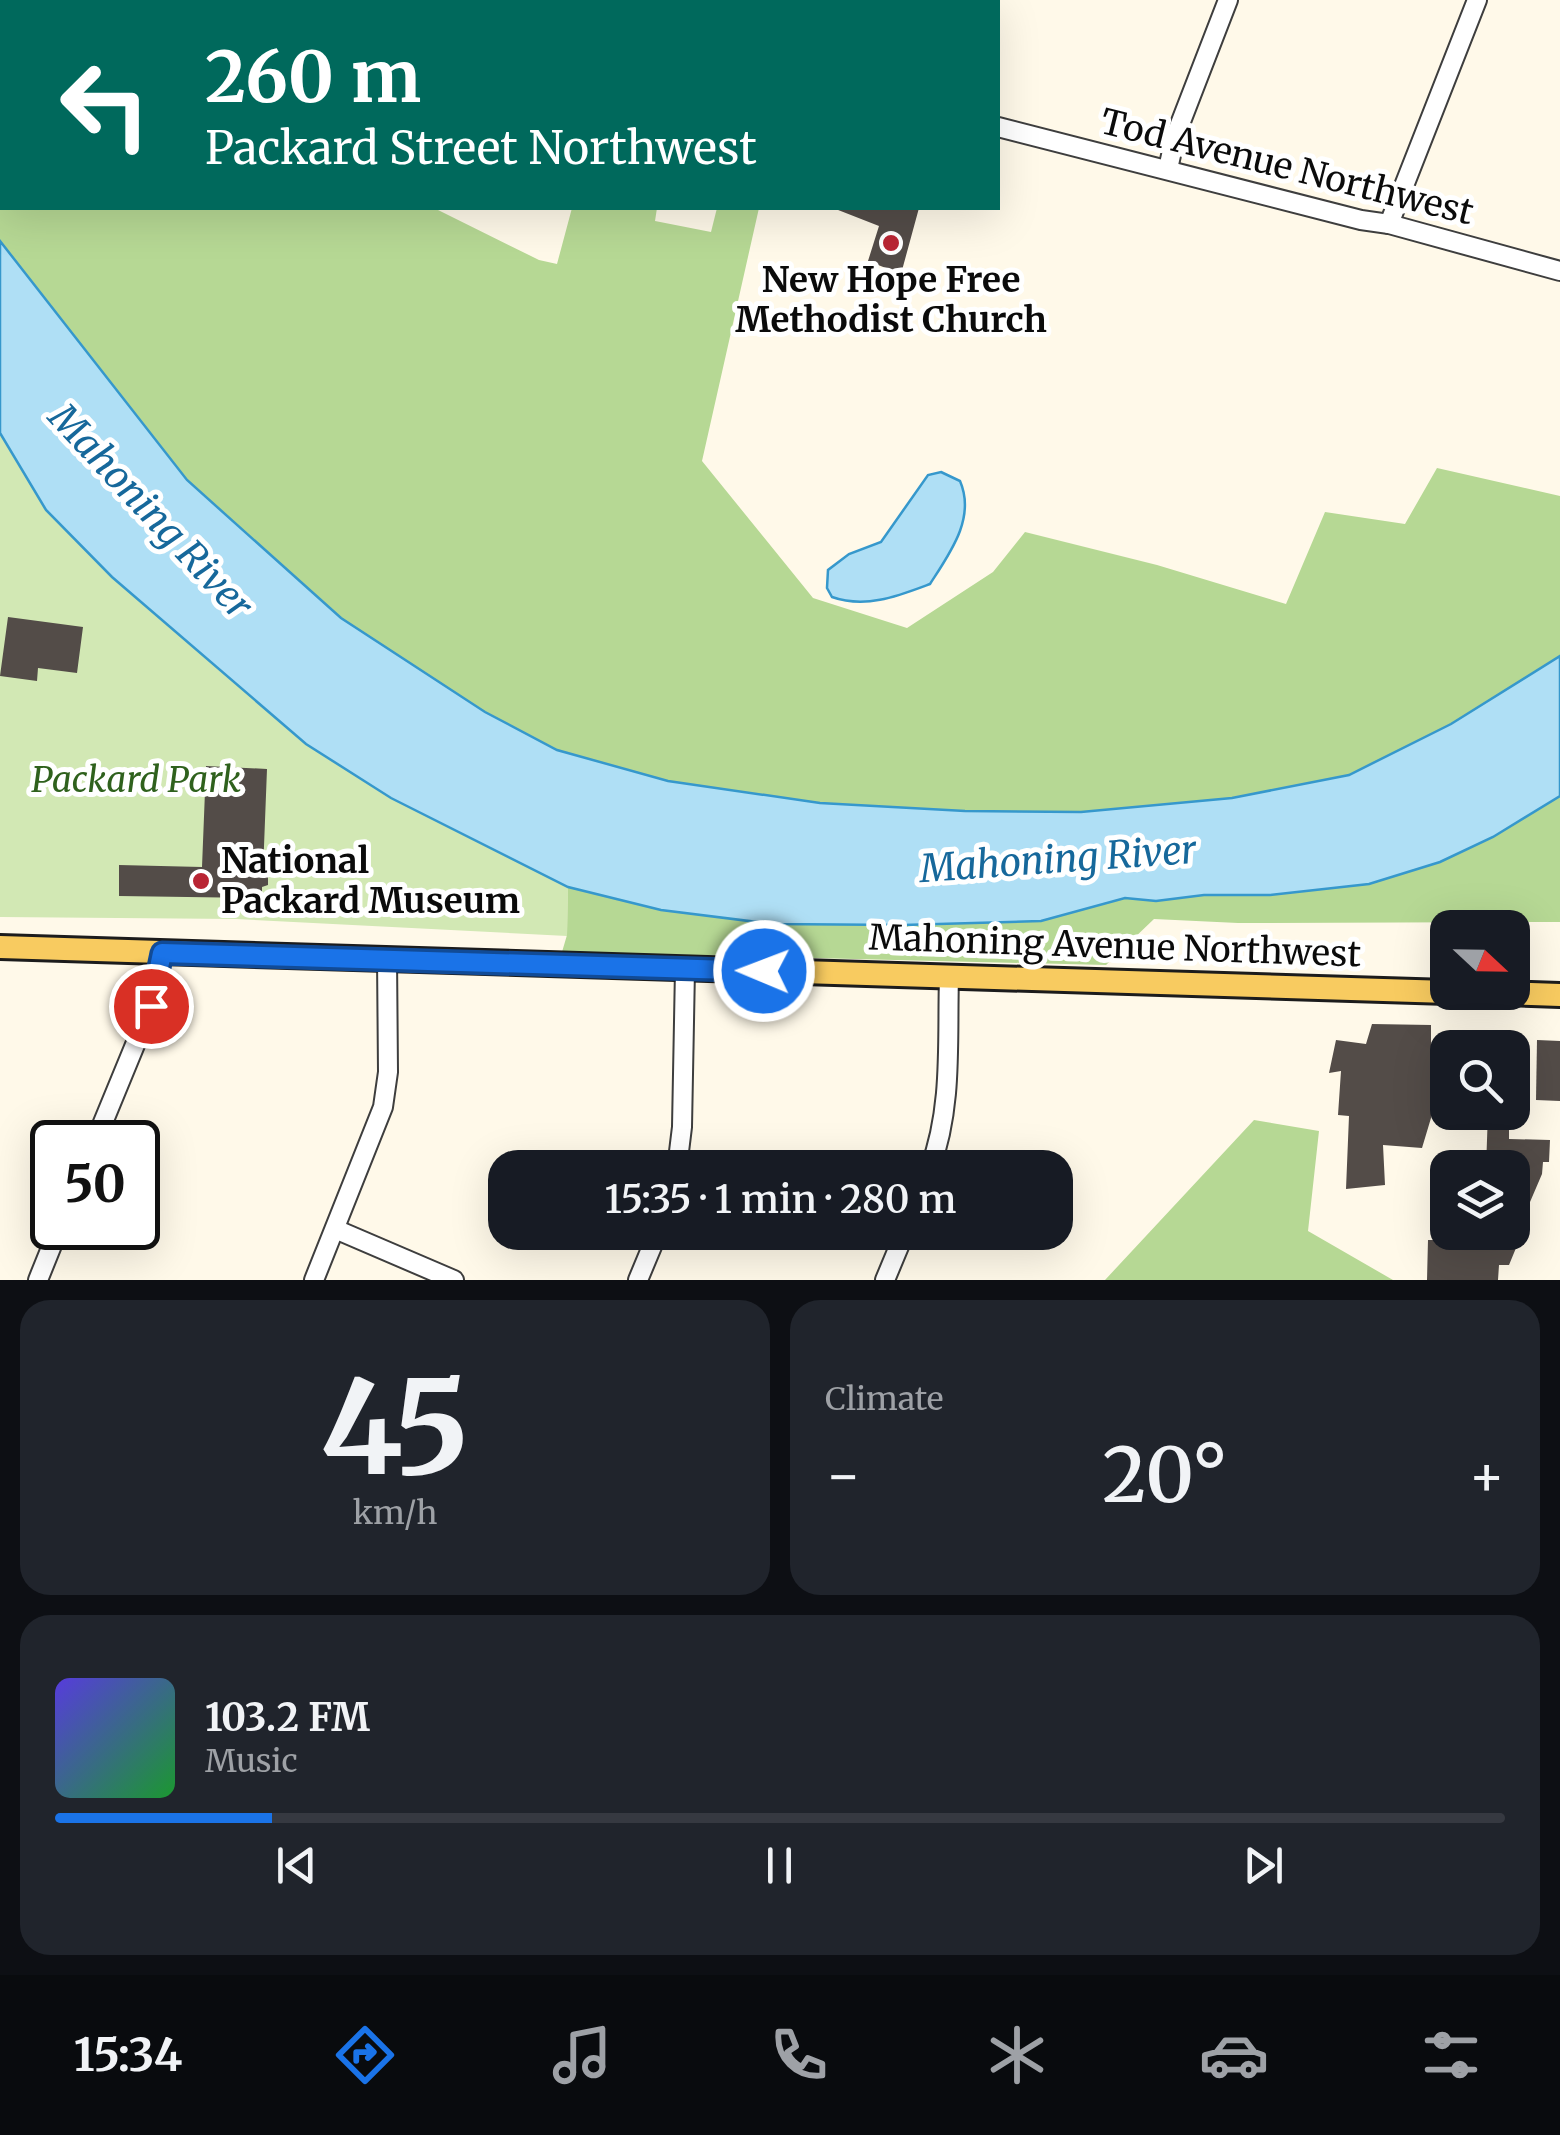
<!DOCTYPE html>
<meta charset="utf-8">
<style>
:root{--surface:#171b24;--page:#20242c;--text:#f1f3f6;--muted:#9ea1a6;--line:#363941;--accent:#1a73e8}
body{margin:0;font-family:Merriweather,serif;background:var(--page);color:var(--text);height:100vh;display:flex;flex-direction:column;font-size:38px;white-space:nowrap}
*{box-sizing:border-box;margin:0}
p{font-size:32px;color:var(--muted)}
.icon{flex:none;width:55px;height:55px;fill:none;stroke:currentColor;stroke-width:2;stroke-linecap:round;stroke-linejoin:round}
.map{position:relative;height:1280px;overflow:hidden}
.details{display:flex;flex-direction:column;gap:20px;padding:20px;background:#0d0f14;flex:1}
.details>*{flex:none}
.hud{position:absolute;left:0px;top:0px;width:1000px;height:210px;box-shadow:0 10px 40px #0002;background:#00695c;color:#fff;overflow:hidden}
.needle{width:65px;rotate:112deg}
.buttons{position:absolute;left:1430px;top:910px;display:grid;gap:20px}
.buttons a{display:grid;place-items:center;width:100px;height:100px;border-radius:20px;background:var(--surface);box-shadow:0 10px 40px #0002;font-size:50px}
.speed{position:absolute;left:30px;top:1120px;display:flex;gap:20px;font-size:50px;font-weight:700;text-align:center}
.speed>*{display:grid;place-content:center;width:130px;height:130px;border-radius:50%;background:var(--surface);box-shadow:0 10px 40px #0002;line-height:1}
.speed .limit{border:5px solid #111;border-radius:15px;background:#fff;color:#111}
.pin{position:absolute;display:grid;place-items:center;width:85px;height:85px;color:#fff;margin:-42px;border:5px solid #fff;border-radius:50%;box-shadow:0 2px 10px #0007}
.me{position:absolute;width:110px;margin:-55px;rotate:271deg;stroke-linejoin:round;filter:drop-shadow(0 0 8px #0008)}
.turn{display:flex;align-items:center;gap:35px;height:210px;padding:0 40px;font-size:45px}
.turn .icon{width:130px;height:130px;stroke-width:2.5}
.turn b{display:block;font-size:70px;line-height:85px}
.big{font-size:75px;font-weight:600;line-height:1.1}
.details .card{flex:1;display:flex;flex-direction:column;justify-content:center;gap:15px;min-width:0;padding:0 35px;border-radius:30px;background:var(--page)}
.details .dial{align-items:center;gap:0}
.dial b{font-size:130px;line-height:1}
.song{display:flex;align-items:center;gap:30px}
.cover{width:120px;height:120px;border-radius:15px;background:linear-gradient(135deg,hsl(250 70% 55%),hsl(130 70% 35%))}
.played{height:10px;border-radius:5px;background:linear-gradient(90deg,var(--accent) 15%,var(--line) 15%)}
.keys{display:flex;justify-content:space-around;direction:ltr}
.heat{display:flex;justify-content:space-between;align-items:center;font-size:55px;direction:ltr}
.details .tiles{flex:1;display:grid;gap:20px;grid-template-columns:1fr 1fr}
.card:last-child{grid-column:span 2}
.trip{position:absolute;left:488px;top:1150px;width:585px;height:100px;border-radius:30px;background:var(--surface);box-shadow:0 10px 40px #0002;font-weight:600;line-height:100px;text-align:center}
.tab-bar{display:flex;height:160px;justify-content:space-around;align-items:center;background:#090b0e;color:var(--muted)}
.tab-bar .icon{width:70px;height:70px}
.tab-bar .current{color:var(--accent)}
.tab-bar b{font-size:45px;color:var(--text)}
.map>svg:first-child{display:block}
.green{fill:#d2e8b4}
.forest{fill:#b6d894}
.water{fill:#afdff5;stroke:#3698cc;stroke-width:2.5}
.building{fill:#534c48}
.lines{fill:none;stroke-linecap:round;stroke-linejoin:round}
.minor-casing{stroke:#3e3e3e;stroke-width:22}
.major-casing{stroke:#1c1c1c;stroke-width:28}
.minor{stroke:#fff;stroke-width:18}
.major{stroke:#f8cb60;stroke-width:22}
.route-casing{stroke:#114b97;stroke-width:25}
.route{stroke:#1a73e8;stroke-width:18}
.poi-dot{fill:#b92534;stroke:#fff;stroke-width:4}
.labels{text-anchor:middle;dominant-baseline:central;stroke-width:10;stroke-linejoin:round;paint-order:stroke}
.street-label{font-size:35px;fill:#0b0b0b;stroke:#fff}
.poi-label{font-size:35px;font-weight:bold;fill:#0b0b0b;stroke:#fff}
.park-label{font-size:35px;font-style:italic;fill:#2f611d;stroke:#fff}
.water-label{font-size:38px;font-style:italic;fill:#16689b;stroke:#fff}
</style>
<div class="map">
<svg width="1560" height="1280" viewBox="0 0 1560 1280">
<rect width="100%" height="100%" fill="#fff9e9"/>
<polygon class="green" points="0,433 46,510 112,577 306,744 391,798 568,887 567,936 236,919 0,917"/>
<g class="forest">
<polygon points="0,0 396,0 2,2 2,208 434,208 539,260 557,264 572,208 657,208 655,221 711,232 717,208 759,208 702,461 813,598 907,628 993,572 1025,532 1157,565 1286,604 1325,512 1405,524 1437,468 1560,496 1560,656 1451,724 1349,775 1232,798 1140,807 1081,812 965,811 820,803 668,781 557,750 485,712 341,618 262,548 187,480 0,241"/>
<polygon points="1560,796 1560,922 1238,923 1154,919 1106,965 562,952 567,935 568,887 661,910 773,924 903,925 1041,921 1125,898 1156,901 1440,862 1493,837"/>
<polygon points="1254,1120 1319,1131 1308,1231 1393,1280 1105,1280"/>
</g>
<g class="water">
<polygon points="0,241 187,480 341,618 485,712 557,750 668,781 820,803 965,811 1081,812 1232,798 1349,775 1451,724 1560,656 1560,796 1493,837 1440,862 1369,884 1270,895 1204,895 1156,901 1125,898 1041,921 903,925 773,924 661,910 568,887 391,798 306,744 112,577 46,510 0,433"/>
<path d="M 941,472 L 960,481 C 976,518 950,553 930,584 C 898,596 866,609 832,597 L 827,588 L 828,570 L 849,554 L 881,542 L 928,475 Z"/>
</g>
<g class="building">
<polygon points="833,208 919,208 901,274 868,261 879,226"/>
<polygon points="8,617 83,627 77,673 38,668 37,681 0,676"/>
<polygon points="206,766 267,769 263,872 268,871 268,885 262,887 262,898 119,896 119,865 202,867"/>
<polygon points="1372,1024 1431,1025 1431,1118 1422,1148 1383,1145 1385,1185 1346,1189 1349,1116 1338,1115 1341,1071 1329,1073 1336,1040 1366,1044"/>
<polygon points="1537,1040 1560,1041 1560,1101 1536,1100"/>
<polygon points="1488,1112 1509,1112 1509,1139 1550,1140 1549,1162 1543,1162 1542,1174 1524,1216 1512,1217 1512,1168 1486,1168"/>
<polygon points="1466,1232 1516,1232 1516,1248 1509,1265 1499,1265 1498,1280 1427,1280 1428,1240 1466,1240"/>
</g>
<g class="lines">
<g class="minor-casing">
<g id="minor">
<polyline points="504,0 514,2"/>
<polyline points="641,2 642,0"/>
<polyline points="998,127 1361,220 1389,224 1560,271"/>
<polyline points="1168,169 1175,137 1228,0"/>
<polyline points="1389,224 1477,0"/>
<polyline points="95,1142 151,1006 161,953"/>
<polyline points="677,1168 682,1127 685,969"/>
<path d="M 930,1168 C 953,1107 947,1040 949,977"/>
<polyline points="335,1229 454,1280"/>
<polyline points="38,1280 59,1228"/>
<polyline points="314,1280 383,1107 388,1072 387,957"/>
<polyline points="638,1280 658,1232"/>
<polyline points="885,1280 905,1232"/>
</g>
</g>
<g class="major-casing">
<g id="major">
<polyline points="0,947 1448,992"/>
<polyline points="1479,992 1560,995"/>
</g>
</g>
<use href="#minor" class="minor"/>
<use href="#major" class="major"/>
</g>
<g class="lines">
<g class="route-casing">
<polyline id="route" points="151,1006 162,953 764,971"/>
</g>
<use href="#route" class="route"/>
</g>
<g class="poi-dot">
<circle cx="891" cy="243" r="10"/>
<circle cx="201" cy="881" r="10"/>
</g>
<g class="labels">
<g class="street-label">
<text transform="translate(1287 167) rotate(14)">Tod Avenue Northwest</text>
<text transform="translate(1115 946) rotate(2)">Mahoning Avenue Northwest</text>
</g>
<g class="poi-label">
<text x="891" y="280">New Hope Free<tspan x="891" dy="40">Methodist Church</tspan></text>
<text x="221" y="861" text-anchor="start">National<tspan x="221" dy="40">Packard Museum</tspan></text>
</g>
<g class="park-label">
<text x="136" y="780">Packard Park</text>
</g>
<g class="water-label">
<text transform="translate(151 511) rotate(47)">Mahoning River</text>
<text transform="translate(1058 859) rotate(-4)">Mahoning River</text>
</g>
</g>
</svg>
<div class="buttons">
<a><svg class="needle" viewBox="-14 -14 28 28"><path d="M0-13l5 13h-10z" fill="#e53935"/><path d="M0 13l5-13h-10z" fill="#9ea1a6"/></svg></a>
<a><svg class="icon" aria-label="search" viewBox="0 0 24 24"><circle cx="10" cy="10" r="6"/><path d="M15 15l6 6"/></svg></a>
<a><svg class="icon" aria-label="layers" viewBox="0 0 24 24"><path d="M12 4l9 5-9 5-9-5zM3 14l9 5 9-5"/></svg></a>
</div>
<div class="speed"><div class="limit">50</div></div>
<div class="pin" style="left:151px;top:1006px;background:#d93025"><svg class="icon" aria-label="arrive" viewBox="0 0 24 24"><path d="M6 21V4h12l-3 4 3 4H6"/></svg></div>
<svg class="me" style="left:764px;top:971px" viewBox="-20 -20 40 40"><circle r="17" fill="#1a73e8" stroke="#fff" stroke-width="3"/><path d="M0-11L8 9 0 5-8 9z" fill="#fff"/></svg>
<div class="trip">15:35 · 1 min · 280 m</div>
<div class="hud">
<div class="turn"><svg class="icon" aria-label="left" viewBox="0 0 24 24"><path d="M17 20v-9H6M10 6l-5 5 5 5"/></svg><div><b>260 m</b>Packard Street Northwest</div></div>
</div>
</div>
<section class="details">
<div class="tiles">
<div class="card dial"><b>45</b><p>km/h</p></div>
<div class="card"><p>Climate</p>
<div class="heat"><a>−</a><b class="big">20°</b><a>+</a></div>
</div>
<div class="card">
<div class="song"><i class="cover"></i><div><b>103.2 FM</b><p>Music</p></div></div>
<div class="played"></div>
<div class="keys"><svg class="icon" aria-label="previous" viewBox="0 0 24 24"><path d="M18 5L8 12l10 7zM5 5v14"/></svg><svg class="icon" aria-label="pause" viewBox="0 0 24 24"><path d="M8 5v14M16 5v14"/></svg><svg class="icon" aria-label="next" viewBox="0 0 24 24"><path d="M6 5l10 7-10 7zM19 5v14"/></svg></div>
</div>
</div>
</section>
<nav class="tab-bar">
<b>15:34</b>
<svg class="icon current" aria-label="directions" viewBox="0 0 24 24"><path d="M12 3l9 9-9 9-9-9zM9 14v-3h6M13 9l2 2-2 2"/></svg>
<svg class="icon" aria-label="music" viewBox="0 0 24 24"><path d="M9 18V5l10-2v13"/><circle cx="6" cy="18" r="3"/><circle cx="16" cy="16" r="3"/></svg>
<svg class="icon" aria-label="phone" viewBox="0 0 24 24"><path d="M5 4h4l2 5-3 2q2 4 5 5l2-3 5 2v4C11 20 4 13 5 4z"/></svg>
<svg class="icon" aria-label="climate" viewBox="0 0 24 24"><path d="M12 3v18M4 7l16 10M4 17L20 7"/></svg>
<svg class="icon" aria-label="car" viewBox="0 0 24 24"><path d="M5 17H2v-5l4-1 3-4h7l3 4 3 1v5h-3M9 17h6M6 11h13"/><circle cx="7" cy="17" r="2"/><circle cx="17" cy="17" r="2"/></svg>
<svg class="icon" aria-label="filters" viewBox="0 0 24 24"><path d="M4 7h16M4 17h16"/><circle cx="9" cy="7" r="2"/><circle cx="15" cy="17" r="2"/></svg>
</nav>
